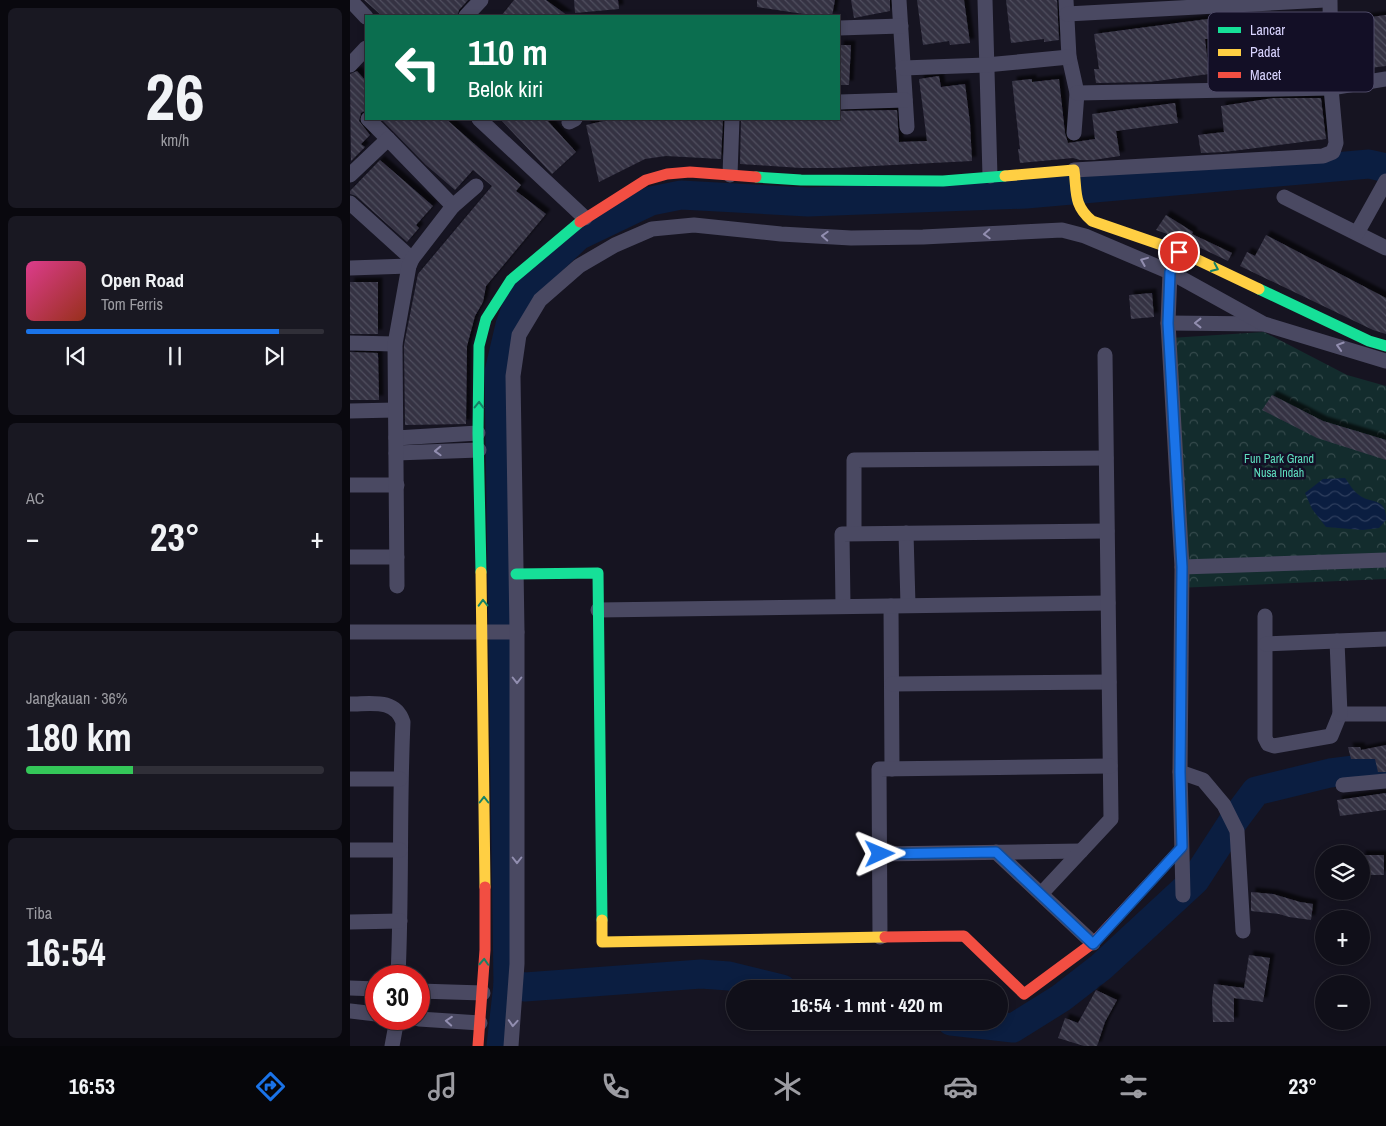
<!DOCTYPE html>
<html lang="id">
<meta charset="utf-8">
<style>
:root{--surface:#100f19;--page:#191822;--text:#f1f3f6;--muted:#9c9ca2;--line:#302f38;--accent:#1a73e8}
body{margin:0;font-family:"Archivo Narrow",sans-serif;background:var(--page);color:var(--text);height:100vh;display:flex;flex-direction:column;font-size:19px;white-space:nowrap}
*{box-sizing:border-box;margin:0}
p{font-size:16px;color:var(--muted)}
.icon{flex:none;width:28px;height:28px;fill:none;stroke:currentColor;stroke-width:2;stroke-linecap:round;stroke-linejoin:round}
.map{position:relative;flex:1;overflow:hidden}
.side{display:flex;flex-direction:column;gap:8px;padding:8px;background:#09080e;width:350px}
.side>*{flex:none}
.banner{position:absolute;left:15px;top:15px;width:475px;height:105px;border-radius:0px;box-shadow:0 2px 8px #0003,0 0 0 1px var(--line);background:#0b6e4f;color:#fff;overflow:hidden}
.controls{position:absolute;left:965px;top:845px;display:grid;gap:10px}
.controls a{display:grid;place-items:center;width:55px;height:55px;border-radius:50%;background:var(--surface);box-shadow:0 2px 8px #0003,0 0 0 1px var(--line);font-size:25px}
.speed{position:absolute;left:15px;top:965px;display:flex;gap:10px;font-size:25px;font-weight:700;text-align:center}
.speed>*{display:grid;place-content:center;width:65px;height:65px;border-radius:50%;background:var(--surface);box-shadow:0 2px 8px #0003,0 0 0 1px var(--line);line-height:1}
.speed .limit{border:8px solid #d22;background:#fff;color:#111}
.pin{position:absolute;display:grid;place-items:center;width:42px;height:42px;color:#fff;margin:-21px;border:2px solid #fff;border-radius:50%;box-shadow:0 1px 5px #0007}
.me{position:absolute;width:55px;margin:-28px;rotate:89deg;stroke-linejoin:round;filter:drop-shadow(0 0 4px #0008)}
.turn{display:flex;align-items:center;gap:18px;height:105px;padding:0 20px;font-size:22px}
.turn .icon{width:65px;height:65px;stroke-width:2.5}
.turn b{display:block;font-size:35px;line-height:42px}
.big{font-size:38px;font-weight:800;line-height:1.1}
.side .tile{flex:1;display:flex;flex-direction:column;justify-content:center;gap:8px;min-width:0;padding:0 18px;border-radius:8px;background:var(--page)}
.side .dial{align-items:center;gap:0}
.dial b{font-size:65px;line-height:1}
.song{display:flex;align-items:center;gap:15px}
.cover{width:60px;height:60px;border-radius:8px;background:linear-gradient(135deg,hsl(330 70% 55%),hsl(10 70% 35%))}
.played{height:5px;border-radius:2px;background:linear-gradient(90deg,var(--accent) 85%,var(--line) 85%)}
.keys{display:flex;justify-content:space-around;direction:ltr}
.heat{display:flex;justify-content:space-between;align-items:center;font-size:28px;direction:ltr}
.charge{height:8px;border-radius:4px;background:linear-gradient(90deg,#34c759 36%,var(--line) 0)}
.trip{position:absolute;left:376px;top:980px;width:282px;height:50px;border-radius:25px;background:var(--surface);box-shadow:0 2px 8px #0003,0 0 0 1px var(--line);font-weight:800;line-height:50px;text-align:center}
.tabs{display:flex;height:80px;justify-content:space-around;align-items:center;background:#06060a;color:var(--muted)}
.tabs .icon{width:35px;height:35px}
.tabs .current{color:var(--accent)}
.tabs b{font-size:22px;color:var(--text)}
main{display:flex;flex:1;min-height:0}
.map>svg:first-child{display:block}
.park{fill:url(#park-crowns)}
.water{fill:url(#water-waves)}
.lines{fill:none;stroke-linecap:round;stroke-linejoin:round}
.river{stroke:#0b1e41;stroke-width:29}
.building{fill:url(#building-back-hatch);filter:url(#shadow)}
.street{stroke:#4a4962;stroke-width:15}
.fast{stroke:#16e098;stroke-width:11}
.slow{stroke:#ffcf43;stroke-width:11}
.jam{stroke:#f24e42;stroke-width:11}
.oneway{stroke:#928eb0}
.oneway2{stroke:#158265}
.route-casing{stroke:#114b97;stroke-width:12}
.route{stroke:#1a73e8;stroke-width:9}
.labels{text-anchor:middle;dominant-baseline:central;stroke-width:5;stroke-linejoin:round;paint-order:stroke}
.park-label{font-size:12px;fill:#5fe0c0;stroke:#130f26}
.key{fill:#130f26;stroke:#4e4a67;stroke-width:1}
.key-label{font-size:14px;fill:#d9d4ff}
</style>
<main>
<section class="side">
<div class="tile dial"><b>26</b><p>km/h</p></div>
<div class="tile">
<div class="song"><i class="cover"></i><div><b>Open Road</b><p>Tom Ferris</p></div></div>
<div class="played"></div>
<div class="keys"><svg class="icon" aria-label="previous" viewBox="0 0 24 24"><path d="M18 5L8 12l10 7zM5 5v14"/></svg><svg class="icon" aria-label="pause" viewBox="0 0 24 24"><path d="M8 5v14M16 5v14"/></svg><svg class="icon" aria-label="next" viewBox="0 0 24 24"><path d="M6 5l10 7-10 7zM19 5v14"/></svg></div>
</div>
<div class="tile"><p>AC</p>
<div class="heat"><a>−</a><b class="big">23°</b><a>+</a></div>
</div>
<div class="tile"><p>Jangkauan · 36%</p><b class="big">180 km</b><div class="charge"></div></div>
<div class="tile"><p>Tiba</p><b class="big">16:54</b></div>
</section>
<div class="map">
<svg width="1036" height="1046" viewBox="0 0 1036 1046">
<defs>
<pattern id="park-crowns" width="20" height="18" patternUnits="userSpaceOnUse" patternTransform="scale(1.25)"><rect width="20" height="18" fill="#132c2d"/><path d="M2 6a3 3 0 1 1 6 0M12 15a3 3 0 1 1 6 0" fill="none" stroke="#354a4c"/></pattern>
<pattern id="water-waves" width="16" height="10" patternUnits="userSpaceOnUse" patternTransform="scale(1.25)"><rect width="16" height="10" fill="#0b1e41"/><path d="M0 5q4-4 8 0t8 0" fill="none" stroke="#2e3e5e"/></pattern>
<pattern id="building-back-hatch" width="6" height="6" patternUnits="userSpaceOnUse" patternTransform="scale(1.25)"><rect width="6" height="6" fill="#343243"/><path d="M-1 5l2 2M0 0l6 6M5-1l2 2" fill="none" stroke="#514f5f"/></pattern>
<filter id="shadow"><feDropShadow dx="4.5" dy="-4.5" stdDeviation="1" flood-color="#0009"/></filter>
</defs>
<rect width="100%" height="100%" fill="#161421"/>
<polygon class="park" points="914,332 997,375 1036,386 1036,579 826,588 820,338"/>
<path class="water" d="M 995,478 C 999,483 1003,491 1009,495 C 1022,505 1036,496 1036,520 L 1029,528 L 1013,530 L 976,527 L 962,509 L 955,493 L 973,479 Z"/>
<g class="lines">
<g class="river">
<polyline points="158,984 175,987 351,974 379,976 432,989"/>
<polyline points="601,1021 663,1028 711,998 751,967 845,880 882,823 906,791 980,773 1036,766"/>
<polyline points="151,1046 158,984 149,372 160,325 174,287 228,236 301,201 331,195 458,202 676,194 1019,164 1036,168"/>
</g>
</g>
<g class="building">
<polygon points="14,0 118,0 109,10 107,16 32,16"/>
<polygon points="164,0 196,0 218,16 151,16"/>
<polygon points="224,0 268,0 269,9 225,13"/>
<polygon points="407,0 485,0 482,16 467,16 407,7"/>
<polygon points="501,0 540,0 540,11 504,18"/>
<polygon points="567,0 614,0 620,43 600,45 599,41 573,45"/>
<polygon points="656,0 707,0 709,40 694,42 694,39 661,43"/>
<polygon points="888,15 891,35 855,39 859,74 799,82 746,83 744,69 749,69 744,34"/>
<polygon points="1036,15 1036,66 996,71 990,21"/>
<polygon points="489,45 501,45 499,85 489,85"/>
<polygon points="7,71 16,81 16,110 11,113 9,121 20,135 11,144 15,147 1,161 0,74"/>
<polygon points="589,76 591,87 615,84 620,123 622,161 484,168 451,168 390,164 391,119 489,119 489,111 547,110 549,142 577,141 569,79"/>
<polygon points="682,79 682,82 709,79 715,133 718,143 745,139 742,114 825,103 828,123 766,131 770,156 743,160 730,160 723,158 670,163 668,149 670,149 662,81"/>
<polygon points="924,98 971,98 976,139 874,152 851,153 848,135 874,132 871,106"/>
<polygon points="31,119 96,119 171,185 166,191 196,214 136,286 133,302 125,316 117,346 116,424 55,425 54,345 68,274 142,186 123,170 105,190 76,165"/>
<polygon points="150,119 196,119 226,152 202,174"/>
<polygon points="262,119 373,119 371,159 316,156 295,159 249,182 236,125"/>
<polygon points="30,160 83,206 66,225 69,228 57,242 6,196 0,194 0,191"/>
<polygon points="816,215 843,232 842,234 882,253 878,261 834,240 806,230"/>
<polygon points="916,235 1036,298 1036,334 1023,330 890,266 897,252 905,256"/>
<rect x="0" y="282" width="28" height="52"/>
<polygon points="802,293 804,317 781,319 779,295"/>
<polygon points="0,352 28,353 29,400 0,400"/>
<polygon points="922,395 973,421 1036,440 1036,460 967,438 912,410"/>
<polygon points="1036,745 1036,772 1028,772 1025,759 1001,759 998,747 1010,747 1011,750"/>
<polygon points="1036,793 1036,810 990,816 987,800"/>
<rect x="1011" y="855" width="23" height="20"/>
<polygon points="901,892 923,894 950,902 963,904 961,920 939,917 929,914 901,911"/>
<polygon points="899,955 920,958 913,1002 884,998 884,1022 863,1022 862,1000 864,984 894,988"/>
<polygon points="746,990 767,1000 755,1022 747,1046 734,1046 708,1038 715,1018 728,1023"/>
</g>
<g class="lines">
<g class="street">
<polyline points="0,0 16,17"/>
<polyline points="549,0 557,127"/>
<polyline points="635,0 640,176"/>
<polyline points="716,0 719,57 727,93 724,133"/>
<polyline points="717,14 975,0"/>
<polyline points="116,16 131,0"/>
<polyline points="489,28 551,26"/>
<polyline points="0,65 16,48"/>
<polyline points="553,68 636,65 719,57"/>
<polyline points="727,93 981,88 1036,79"/>
<polyline points="489,102 555,100"/>
<polyline points="18,119 38,139"/>
<polyline points="129,119 235,218"/>
<polyline points="219,122 225,119"/>
<polyline points="724,170 973,156 983,152 986,143 981,88 980,0"/>
<polyline points="0,175 38,139 103,206"/>
<polyline points="380,175 382,119"/>
<polyline points="934,197 1036,248"/>
<polyline points="0,203 62,259"/>
<polyline points="1007,233 1036,181"/>
<polyline points="829,251 820,272 818,323 832,567 830,772 833,895"/>
<polyline points="0,268 59,266"/>
<polyline points="818,323 912,324"/>
<polyline points="0,343 45,344"/>
<polyline points="0,411 45,410"/>
<polyline points="46,438 128,433"/>
<polyline points="46,453 129,450"/>
<polyline points="0,485 47,485"/>
<polyline points="504,533 504,460 756,458"/>
<polyline points="556,533 558,605"/>
<polyline points="0,557 47,557"/>
<polyline points="832,567 1036,560"/>
<polyline points="47,586 45,344 59,266 62,259 103,206 126,186"/>
<polyline points="493,606 492,534 757,531"/>
<polyline points="541,606 542,769"/>
<polyline points="248,610 758,603"/>
<polyline points="915,616 915,738 918,744 924,746 981,736 990,714 1036,714"/>
<polyline points="0,632 167,632"/>
<polyline points="987,641 990,714"/>
<polyline points="916,644 1036,639"/>
<polyline points="542,684 759,682"/>
<path d="M 0,704 C 21,704 45,698 53,722 C 49,807 52,892 48,976"/>
<polyline points="830,772 853,780 874,805 887,831 893,931"/>
<polyline points="0,779 50,779"/>
<polyline points="993,785 1036,781"/>
<polyline points="0,850 50,850"/>
<polyline points="646,852 743,943"/>
<polyline points="529,854 731,851"/>
<polyline points="691,894 761,819 755,355"/>
<polyline points="0,922 50,921"/>
<polyline points="530,937 529,769 760,766"/>
<polyline points="0,988 26,989"/>
<polyline points="69,991 133,993"/>
<polyline points="0,1011 26,1014"/>
<polyline points="69,1019 130,1023"/>
<polyline points="42,1046 47,1019"/>
<polyline points="161,1046 167,964 167,632 163,376 169,335 190,300 229,266 265,245 302,229 344,225 431,234 501,238 573,237 712,230 735,236 820,272 914,324 1036,361"/>
</g>
<g class="fast">
<polyline points="406,177 451,180 593,181 655,176"/>
<polyline points="909,289 1019,341 1036,346"/>
<polyline points="131,572 128,433 129,346 136,319 161,280 230,222"/>
<polyline points="166,574 248,573 252,920"/>
</g>
<g class="slow">
<path d="M 655,176 L 724,170 C 727,192 723,205 742,221 L 829,251 L 909,289"/>
<polyline points="131,572 135,887"/>
<polyline points="252,920 252,942 535,937"/>
</g>
<g class="jam">
<polyline points="230,222 296,180 317,174 340,172 406,177"/>
<polyline points="535,937 614,936 674,994 743,943 832,847"/>
<polyline points="128,1046 135,950 135,887"/>
</g>
</g>
<defs><path id="oneway-chevron" d="M-2-3.5L2.5 0L-2 3.5" fill="none" stroke-width="1.6" stroke-linecap="round" stroke-linejoin="round" transform="scale(1.25)"/></defs>
<g class="oneway">
<use href="#oneway-chevron" transform="translate(637 234) rotate(177)"/>
<use href="#oneway-chevron" transform="translate(475 236) rotate(-177)"/>
<use href="#oneway-chevron" transform="translate(794 261) rotate(-158)"/>
<use href="#oneway-chevron" transform="translate(848 323) rotate(-180)"/>
<use href="#oneway-chevron" transform="translate(990 346) rotate(-163)"/>
<use href="#oneway-chevron" transform="translate(88 451) rotate(178)"/>
<use href="#oneway-chevron" transform="translate(167 680) rotate(90)"/>
<use href="#oneway-chevron" transform="translate(167 860) rotate(90)"/>
<use href="#oneway-chevron" transform="translate(99 1021) rotate(-176)"/>
<use href="#oneway-chevron" transform="translate(163 1023) rotate(94)"/>
</g>
<g class="oneway2">
<use href="#oneway-chevron" transform="translate(865 268) rotate(24)"/>
<use href="#oneway-chevron" transform="translate(129 405) rotate(-89)"/>
<use href="#oneway-chevron" transform="translate(133 603) rotate(-91)"/>
<use href="#oneway-chevron" transform="translate(134 800) rotate(-90)"/>
<use href="#oneway-chevron" transform="translate(134 962) rotate(-87)"/>
</g>
<g class="lines">
<g class="route-casing">
<polyline id="route" points="530,854 646,852 743,944 832,847 830,772 832,567 818,323 820,272 829,252"/>
</g>
<use href="#route" class="route"/>
</g>
<g class="labels">
<g class="park-label">
<text x="929" y="459">Fun Park Grand<tspan x="929" dy="14">Nusa Indah</tspan></text>
</g>
</g>
<rect x="858" y="12" width="166" height="80" rx="8" class="key"/>
<rect x="868" y="27" width="23" height="6" fill="#16e098"/>
<rect x="868" y="49" width="23" height="7" fill="#ffcf43"/>
<rect x="868" y="72" width="23" height="6" fill="#f24e42"/>
<g class="key-label">
<text x="900" y="35">Lancar</text>
<text x="900" y="57">Padat</text>
<text x="900" y="80">Macet</text>
</g>
</svg>
<div class="controls">
<a><svg class="icon" aria-label="layers" viewBox="0 0 24 24"><path d="M12 4l9 5-9 5-9-5zM3 14l9 5 9-5"/></svg></a>
<a>+</a>
<a>−</a>
</div>
<div class="speed"><div class="limit">30</div></div>
<div class="pin" style="left:829px;top:252px;background:#d93025"><svg class="icon" aria-label="arrive" viewBox="0 0 24 24"><path d="M6 21V4h12l-3 4 3 4H6"/></svg></div>
<svg class="me" style="left:530px;top:854px" viewBox="-20 -20 40 40"><path d="M0-17L14 15 0 8-14 15z" fill="#1a73e8" stroke="#fff" stroke-width="4"/></svg>
<div class="trip">16:54 · 1 mnt · 420 m</div>
<div class="banner">
<div class="turn"><svg class="icon" aria-label="left" viewBox="0 0 24 24"><path d="M17 20v-9H6M10 6l-5 5 5 5"/></svg><div><b>110 m</b>Belok kiri</div></div>
</div>
</div>
</main>
<nav class="tabs">
<b>16:53</b>
<svg class="icon current" aria-label="directions" viewBox="0 0 24 24"><path d="M12 3l9 9-9 9-9-9zM9 14v-3h6M13 9l2 2-2 2"/></svg>
<svg class="icon" aria-label="music" viewBox="0 0 24 24"><path d="M9 18V5l10-2v13"/><circle cx="6" cy="18" r="3"/><circle cx="16" cy="16" r="3"/></svg>
<svg class="icon" aria-label="phone" viewBox="0 0 24 24"><path d="M5 4h4l2 5-3 2q2 4 5 5l2-3 5 2v4C11 20 4 13 5 4z"/></svg>
<svg class="icon" aria-label="climate" viewBox="0 0 24 24"><path d="M12 3v18M4 7l16 10M4 17L20 7"/></svg>
<svg class="icon" aria-label="car" viewBox="0 0 24 24"><path d="M5 17H2v-5l4-1 3-4h7l3 4 3 1v5h-3M9 17h6M6 11h13"/><circle cx="7" cy="17" r="2"/><circle cx="17" cy="17" r="2"/></svg>
<svg class="icon" aria-label="filters" viewBox="0 0 24 24"><path d="M4 7h16M4 17h16"/><circle cx="9" cy="7" r="2"/><circle cx="15" cy="17" r="2"/></svg>
<b>23°</b>
</nav>
